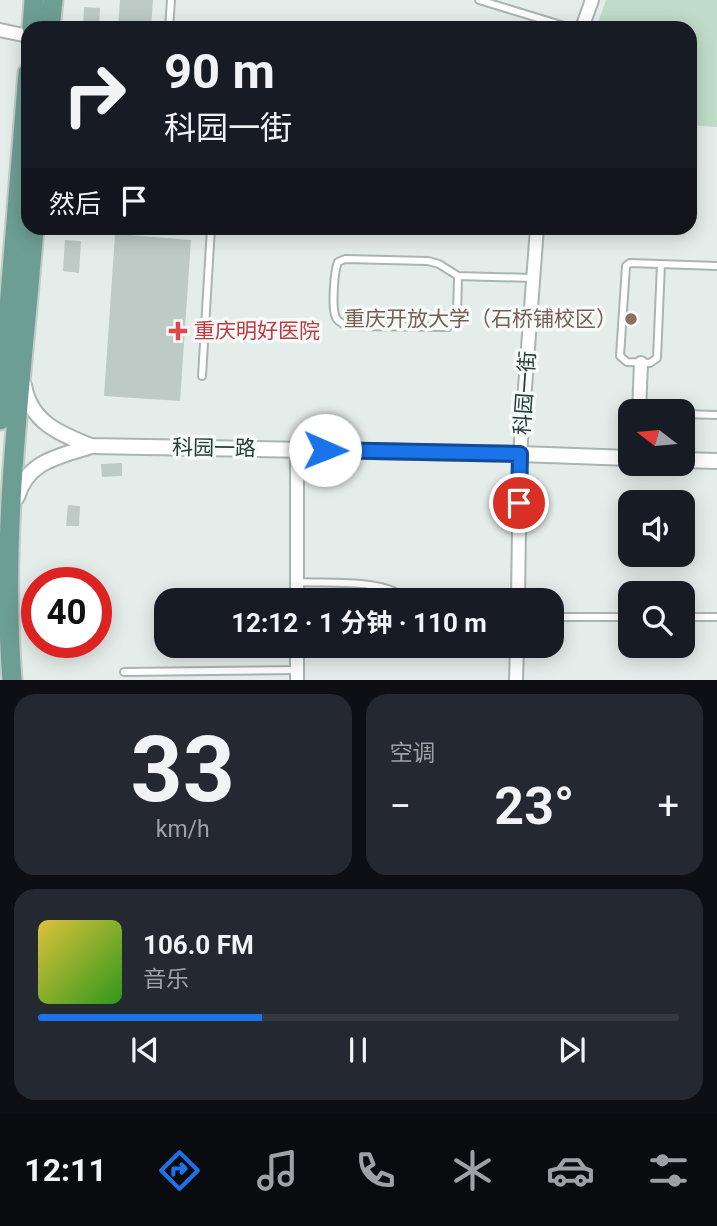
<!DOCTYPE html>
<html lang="zh">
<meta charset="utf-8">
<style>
:root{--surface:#171b24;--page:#242831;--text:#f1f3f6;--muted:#9ea1a6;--line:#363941;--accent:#1a73e8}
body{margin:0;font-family:Roboto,"Noto Sans SC",sans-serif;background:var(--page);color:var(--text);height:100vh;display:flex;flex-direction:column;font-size:26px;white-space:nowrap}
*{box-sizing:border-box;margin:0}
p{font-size:23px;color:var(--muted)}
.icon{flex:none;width:38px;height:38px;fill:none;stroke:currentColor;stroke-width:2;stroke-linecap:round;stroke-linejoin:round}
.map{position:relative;height:680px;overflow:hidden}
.details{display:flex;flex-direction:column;gap:14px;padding:14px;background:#0d0f14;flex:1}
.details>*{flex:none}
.guide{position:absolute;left:21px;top:21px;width:676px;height:214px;border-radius:21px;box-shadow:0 4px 18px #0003;background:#171b24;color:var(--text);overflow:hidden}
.needle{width:46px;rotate:286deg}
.fabs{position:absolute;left:618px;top:399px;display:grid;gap:14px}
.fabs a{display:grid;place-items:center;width:77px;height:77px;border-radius:14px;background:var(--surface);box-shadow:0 4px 18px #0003;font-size:35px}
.speed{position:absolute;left:21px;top:567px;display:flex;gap:14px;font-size:35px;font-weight:700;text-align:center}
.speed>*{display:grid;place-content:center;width:91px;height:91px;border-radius:50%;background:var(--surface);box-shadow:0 4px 18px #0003;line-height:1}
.speed .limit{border:10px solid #d22;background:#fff;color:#111}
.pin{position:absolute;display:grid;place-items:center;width:60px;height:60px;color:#fff;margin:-30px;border:4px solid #fff;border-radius:50%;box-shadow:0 2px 7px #0007}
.me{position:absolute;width:77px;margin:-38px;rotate:91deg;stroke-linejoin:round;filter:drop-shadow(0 0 5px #0008)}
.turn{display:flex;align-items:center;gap:24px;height:147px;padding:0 28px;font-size:32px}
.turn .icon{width:91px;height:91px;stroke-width:2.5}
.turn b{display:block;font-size:49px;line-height:60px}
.then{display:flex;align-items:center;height:66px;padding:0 28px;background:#0003;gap:14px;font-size:26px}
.big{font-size:52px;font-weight:700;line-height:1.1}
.details .widget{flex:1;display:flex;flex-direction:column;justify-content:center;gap:10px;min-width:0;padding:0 24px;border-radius:21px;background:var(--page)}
.details .dial{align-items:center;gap:0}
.dial b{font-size:91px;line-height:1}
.song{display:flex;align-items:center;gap:21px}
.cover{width:84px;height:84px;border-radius:10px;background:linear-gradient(135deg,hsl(50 70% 55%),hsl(110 70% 35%))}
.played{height:7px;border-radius:4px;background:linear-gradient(90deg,var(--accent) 35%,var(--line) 35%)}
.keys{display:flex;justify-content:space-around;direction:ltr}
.heat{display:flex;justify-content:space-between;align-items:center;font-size:38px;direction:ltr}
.details .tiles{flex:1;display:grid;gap:14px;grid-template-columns:1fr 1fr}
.widget:last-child{grid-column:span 2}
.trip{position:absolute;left:154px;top:588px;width:410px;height:70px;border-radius:21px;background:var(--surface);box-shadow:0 4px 18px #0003;font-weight:700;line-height:70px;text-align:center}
.tab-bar{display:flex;height:112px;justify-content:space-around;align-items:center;background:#090b0e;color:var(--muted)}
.tab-bar .icon{width:49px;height:49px}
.tab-bar .current{color:var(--accent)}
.tab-bar b{font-size:32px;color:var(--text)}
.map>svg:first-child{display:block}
.green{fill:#c0dcc9}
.building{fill:#bdcac6}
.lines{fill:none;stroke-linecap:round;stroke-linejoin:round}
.service-casing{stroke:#a8b5b1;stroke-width:10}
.minor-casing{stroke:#a8b5b1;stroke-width:16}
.tertiary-casing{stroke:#a8b5b1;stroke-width:18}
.primary-casing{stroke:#c2c9c7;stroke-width:23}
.service{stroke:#fff;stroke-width:6}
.minor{stroke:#fff;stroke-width:12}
.tertiary{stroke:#fff;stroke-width:14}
.primary{stroke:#6d9e94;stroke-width:19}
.route-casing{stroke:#114b97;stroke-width:18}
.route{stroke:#1a73e8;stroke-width:12}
.education-dot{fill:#8d6e63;stroke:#f5f9f7;stroke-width:2.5}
.health-dot{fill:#e0444e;stroke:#f5f9f7;stroke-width:2.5}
.labels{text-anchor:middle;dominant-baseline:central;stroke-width:7;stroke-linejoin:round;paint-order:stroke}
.education-label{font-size:21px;fill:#785e54;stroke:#f5f9f7;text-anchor:end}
.health-label{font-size:21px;fill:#be3a42;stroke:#f5f9f7;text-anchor:start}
.street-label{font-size:21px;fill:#253d38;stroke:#f5f9f7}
</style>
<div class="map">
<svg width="717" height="680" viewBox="0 0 717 680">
<rect width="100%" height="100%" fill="#e5edea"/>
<polygon class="green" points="606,0 717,0 717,127 690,125 690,28 596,28"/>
<g class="building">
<polygon points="120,0 153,0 151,28 118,28"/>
<polygon points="84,7 100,8 99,28 83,28"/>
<polygon points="115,234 191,240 180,401 104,396"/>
<polygon points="65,240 81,241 79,273 63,271"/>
<polygon points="122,463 122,476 102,477 101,464"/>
<polygon points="68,505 80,506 79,526 66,526"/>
</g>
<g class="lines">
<g class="service-casing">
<g id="service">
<polyline points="479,0 571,28"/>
<polyline points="169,28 171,0"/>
<polyline points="661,264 657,358 650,363 627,362 620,356 626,266 630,263 717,266"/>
<path d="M 458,276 L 457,316 L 448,327 L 348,326 C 342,324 336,321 335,315 C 332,305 334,271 338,262 L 345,259 L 428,261 L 439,264 L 458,276 L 532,278"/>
<polyline points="202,376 211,228"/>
<polyline points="682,414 717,415"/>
<path d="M 298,582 C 327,584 386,578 407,600"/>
<polyline points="551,617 630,617"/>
<polyline points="682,617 717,617"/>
<polyline points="124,672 297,670"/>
</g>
</g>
<g class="minor-casing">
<g id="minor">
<polyline points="582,28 592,0"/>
<polyline points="0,30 28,36"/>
<polyline points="639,411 641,363"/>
<polyline points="297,450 297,600"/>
<polyline points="518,600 520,454 537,228"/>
<polyline points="297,680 297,646"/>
<polyline points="516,680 517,646"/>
</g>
</g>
<g class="tertiary-casing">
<g id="tertiary">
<path d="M 24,385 C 30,422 60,434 91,446 L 520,454 L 630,458"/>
<polyline points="682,460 717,461"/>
<path d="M 17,497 C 28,460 59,457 91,446"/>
</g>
</g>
<g class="primary-casing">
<g id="primary">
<polyline points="32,28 34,0"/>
<polyline points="50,28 53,0"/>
<polyline points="0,420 28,73"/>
<path d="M 12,680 C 0,529 22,378 34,228"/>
</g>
</g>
<use href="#service" class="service"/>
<use href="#minor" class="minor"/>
<use href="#tertiary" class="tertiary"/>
<use href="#primary" class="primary"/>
</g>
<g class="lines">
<g class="route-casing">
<polyline id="route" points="325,450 520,454 519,503"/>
</g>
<use href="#route" class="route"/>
</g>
<circle class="education-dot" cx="631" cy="319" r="7"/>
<path class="health-dot" d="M174.5 320.5h7v7h7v7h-7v7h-7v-7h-7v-7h7z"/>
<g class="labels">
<g class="education-label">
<text x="617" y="319">重庆开放大学（石桥铺校区）</text>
</g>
<g class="health-label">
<text x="194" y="331">重庆明好医院</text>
</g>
<g class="street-label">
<text transform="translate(525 393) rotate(-86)">科园一街</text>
<text transform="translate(214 448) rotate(1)">科园一路</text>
</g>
</g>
</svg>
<div class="fabs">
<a><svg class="needle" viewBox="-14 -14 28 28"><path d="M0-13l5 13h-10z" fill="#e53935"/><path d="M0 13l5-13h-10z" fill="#9ea1a6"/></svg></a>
<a><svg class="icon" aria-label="sound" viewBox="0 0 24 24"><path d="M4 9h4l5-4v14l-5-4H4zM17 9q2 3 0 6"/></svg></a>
<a><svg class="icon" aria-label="search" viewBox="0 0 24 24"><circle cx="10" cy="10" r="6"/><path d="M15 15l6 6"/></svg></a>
</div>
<div class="speed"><div class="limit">40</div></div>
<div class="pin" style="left:519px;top:503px;background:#d93025"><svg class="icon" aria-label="arrive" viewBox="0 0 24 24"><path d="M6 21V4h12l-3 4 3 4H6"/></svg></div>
<svg class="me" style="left:325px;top:450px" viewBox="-20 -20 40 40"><circle r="19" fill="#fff"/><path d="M0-13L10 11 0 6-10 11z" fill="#1a73e8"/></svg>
<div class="trip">12:12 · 1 分钟 · 110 m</div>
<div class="guide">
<div class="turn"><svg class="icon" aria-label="right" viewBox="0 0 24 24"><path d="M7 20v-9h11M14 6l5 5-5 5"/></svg><div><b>90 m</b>科园一街</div></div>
<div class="then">然后<svg class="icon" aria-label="arrive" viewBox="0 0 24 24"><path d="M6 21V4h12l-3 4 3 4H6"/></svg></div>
</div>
</div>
<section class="details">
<div class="tiles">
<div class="widget dial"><b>33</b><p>km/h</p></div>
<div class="widget"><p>空调</p>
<div class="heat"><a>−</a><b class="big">23°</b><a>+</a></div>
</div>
<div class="widget">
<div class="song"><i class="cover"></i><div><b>106.0 FM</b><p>音乐</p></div></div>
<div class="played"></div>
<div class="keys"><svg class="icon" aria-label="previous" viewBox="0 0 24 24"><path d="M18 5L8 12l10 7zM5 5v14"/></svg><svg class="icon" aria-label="pause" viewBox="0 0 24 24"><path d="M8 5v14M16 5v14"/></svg><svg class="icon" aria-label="next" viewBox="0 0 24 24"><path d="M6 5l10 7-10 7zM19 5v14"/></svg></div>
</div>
</div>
</section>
<nav class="tab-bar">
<b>12:11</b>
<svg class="icon current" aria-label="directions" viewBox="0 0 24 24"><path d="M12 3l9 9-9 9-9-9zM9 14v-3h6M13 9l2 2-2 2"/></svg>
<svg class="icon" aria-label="music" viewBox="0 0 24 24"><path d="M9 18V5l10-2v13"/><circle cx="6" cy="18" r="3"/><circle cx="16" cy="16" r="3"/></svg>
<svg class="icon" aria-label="phone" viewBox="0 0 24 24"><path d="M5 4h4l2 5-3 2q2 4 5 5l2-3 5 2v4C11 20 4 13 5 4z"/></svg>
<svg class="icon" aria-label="climate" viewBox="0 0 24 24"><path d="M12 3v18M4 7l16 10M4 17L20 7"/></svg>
<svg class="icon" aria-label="car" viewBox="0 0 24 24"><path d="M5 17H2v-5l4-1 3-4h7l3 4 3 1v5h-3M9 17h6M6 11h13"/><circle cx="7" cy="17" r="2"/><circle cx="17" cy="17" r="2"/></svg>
<svg class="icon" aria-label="filters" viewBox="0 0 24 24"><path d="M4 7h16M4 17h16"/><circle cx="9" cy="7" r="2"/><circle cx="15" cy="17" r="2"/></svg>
</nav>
